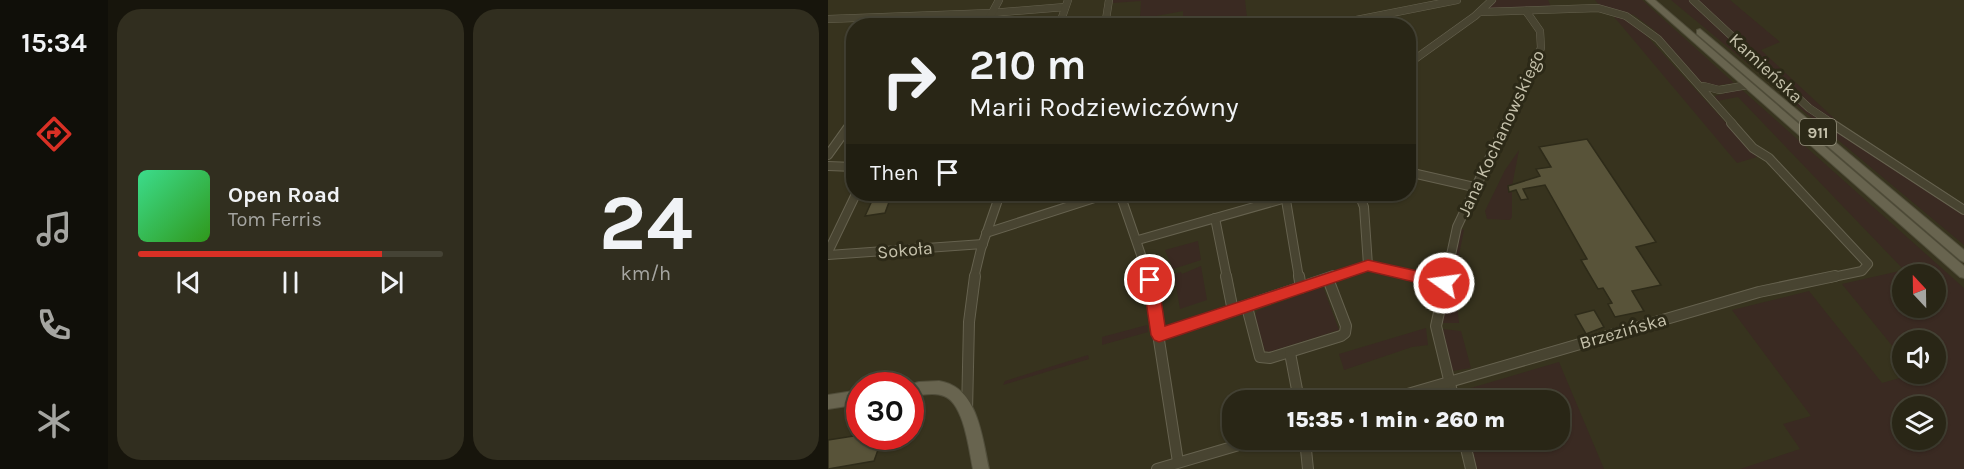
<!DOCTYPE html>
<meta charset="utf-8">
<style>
:root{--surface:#292616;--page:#312e1f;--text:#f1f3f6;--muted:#a5a5a1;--line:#454335;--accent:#d93025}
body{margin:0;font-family:Karla,sans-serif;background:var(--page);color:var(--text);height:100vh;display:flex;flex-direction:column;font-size:22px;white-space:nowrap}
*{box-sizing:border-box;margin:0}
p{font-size:20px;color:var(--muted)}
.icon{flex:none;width:33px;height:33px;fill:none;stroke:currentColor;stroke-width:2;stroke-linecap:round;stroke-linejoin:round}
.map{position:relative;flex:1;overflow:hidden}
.details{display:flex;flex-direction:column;gap:9px;padding:9px;background:#17150c;width:720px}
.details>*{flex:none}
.top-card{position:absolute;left:18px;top:18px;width:570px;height:183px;border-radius:24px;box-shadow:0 2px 4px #0004,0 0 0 2px var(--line);background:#292616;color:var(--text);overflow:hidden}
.needle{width:39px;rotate:338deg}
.buttons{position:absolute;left:1064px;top:264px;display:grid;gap:12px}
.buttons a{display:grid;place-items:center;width:54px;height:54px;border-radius:50%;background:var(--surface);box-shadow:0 2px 4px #0004,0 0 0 2px var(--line);font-size:30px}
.speed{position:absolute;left:18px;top:372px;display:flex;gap:12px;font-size:30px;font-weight:700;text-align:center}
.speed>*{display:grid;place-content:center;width:78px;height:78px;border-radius:50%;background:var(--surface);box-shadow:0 2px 4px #0004,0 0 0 2px var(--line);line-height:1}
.speed .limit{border:9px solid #d22;background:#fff;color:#111}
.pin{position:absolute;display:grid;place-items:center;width:51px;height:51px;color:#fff;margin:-26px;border:3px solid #fff;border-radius:50%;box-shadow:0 2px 6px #0007}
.me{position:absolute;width:66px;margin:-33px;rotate:284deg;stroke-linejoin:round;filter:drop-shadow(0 0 4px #0008)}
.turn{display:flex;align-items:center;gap:21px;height:126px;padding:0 24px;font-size:27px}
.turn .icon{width:78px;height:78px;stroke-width:2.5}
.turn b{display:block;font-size:42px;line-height:51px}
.then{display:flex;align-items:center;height:57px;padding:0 24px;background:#0003;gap:12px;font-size:22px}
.details .tile{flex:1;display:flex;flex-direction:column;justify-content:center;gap:9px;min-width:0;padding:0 21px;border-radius:24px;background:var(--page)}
.details .dial{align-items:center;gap:0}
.dial b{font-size:78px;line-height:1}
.song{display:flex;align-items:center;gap:18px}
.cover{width:72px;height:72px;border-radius:9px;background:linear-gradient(135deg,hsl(150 70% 55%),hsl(110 70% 35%))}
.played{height:6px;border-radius:3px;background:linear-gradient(90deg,var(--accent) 80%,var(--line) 80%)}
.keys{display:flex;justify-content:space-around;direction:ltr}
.details .tiles{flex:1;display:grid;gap:9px;grid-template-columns:repeat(2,1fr)}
.trip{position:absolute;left:394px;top:390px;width:348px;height:60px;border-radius:24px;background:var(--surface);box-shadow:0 2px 4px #0004,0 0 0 2px var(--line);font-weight:800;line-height:60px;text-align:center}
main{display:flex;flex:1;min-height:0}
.tabs{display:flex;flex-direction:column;width:108px;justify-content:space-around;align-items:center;background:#100f09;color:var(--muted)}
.tabs .icon{width:42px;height:42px}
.tabs .current{color:var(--accent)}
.tabs b{font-size:27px;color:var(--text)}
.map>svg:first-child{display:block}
.green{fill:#3a2a22;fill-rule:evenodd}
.building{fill:#585339;stroke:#2e2b19;stroke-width:1.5}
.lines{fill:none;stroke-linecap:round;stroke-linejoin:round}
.minor-far2-casing{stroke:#66624f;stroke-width:8}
.minor-far1-casing{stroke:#66624f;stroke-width:10}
.minor-casing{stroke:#66624f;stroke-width:12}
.major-casing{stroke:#514e3b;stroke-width:2}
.minor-far2{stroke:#484431;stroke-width:7}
.minor-far1{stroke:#484431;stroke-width:8}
.minor{stroke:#484431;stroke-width:10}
.major{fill:#68644f;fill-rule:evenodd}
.route{fill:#d93025;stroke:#8d1f18;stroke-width:1.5}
.labels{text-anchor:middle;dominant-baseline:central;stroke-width:6;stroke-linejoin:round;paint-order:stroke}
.shield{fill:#2c2917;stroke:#97937f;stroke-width:1.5}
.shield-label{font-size:16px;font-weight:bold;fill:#c5c1ab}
.street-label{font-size:18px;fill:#c5c1ab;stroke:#2c2917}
</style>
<main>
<nav class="tabs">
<b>15:34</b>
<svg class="icon current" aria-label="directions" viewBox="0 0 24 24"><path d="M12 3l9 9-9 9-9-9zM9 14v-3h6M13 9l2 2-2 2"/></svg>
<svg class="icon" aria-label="music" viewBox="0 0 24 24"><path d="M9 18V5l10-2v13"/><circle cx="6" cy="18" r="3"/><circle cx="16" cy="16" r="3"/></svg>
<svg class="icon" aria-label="phone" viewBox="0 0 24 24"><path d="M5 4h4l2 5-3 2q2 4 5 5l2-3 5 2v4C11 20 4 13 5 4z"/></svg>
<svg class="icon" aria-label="climate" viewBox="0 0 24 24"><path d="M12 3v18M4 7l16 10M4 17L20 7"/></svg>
</nav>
<section class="details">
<div class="tiles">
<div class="tile">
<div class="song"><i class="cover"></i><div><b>Open Road</b><p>Tom Ferris</p></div></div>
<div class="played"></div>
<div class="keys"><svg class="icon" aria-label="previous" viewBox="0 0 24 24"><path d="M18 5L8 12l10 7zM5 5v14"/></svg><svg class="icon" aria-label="pause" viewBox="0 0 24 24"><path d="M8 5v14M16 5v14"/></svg><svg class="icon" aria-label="next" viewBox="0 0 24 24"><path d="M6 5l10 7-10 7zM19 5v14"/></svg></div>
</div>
<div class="tile dial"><b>24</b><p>km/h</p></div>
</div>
</section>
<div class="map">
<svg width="1136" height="469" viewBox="0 0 1136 469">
<rect width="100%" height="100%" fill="#37331e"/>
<g class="green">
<polygon points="284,0 417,0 419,18 410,20 412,25 388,25 387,17 355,21 355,11 312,19 313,1 284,3"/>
<polygon points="669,0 720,0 723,7 663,10 659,8"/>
<polygon points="767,0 814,0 906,83 886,86 873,82 826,30 806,15 771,5"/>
<polygon points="843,0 862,0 940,75 937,78"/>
<polygon points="869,0 902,0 952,42 933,50 1010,122 984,107"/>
<polygon points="782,12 806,22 929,157 909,163"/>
<polygon points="944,85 951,85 1136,212 1136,245"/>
<path d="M 913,89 L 1136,288 L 1136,469 L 912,469 L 972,449 L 955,424 L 983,416 L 904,310 L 981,291 L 1054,383 L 1086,374 L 1107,374 L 1107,340 L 1074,340 L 1074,358 L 1014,284 L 1076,270 L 910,97 L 889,101 L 887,96 ZM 1074,274 L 1107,274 L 1107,308 L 1074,308 ZM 1074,406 L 1107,406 L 1107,440 L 1074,440 Z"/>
<polygon points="691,150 684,186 684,217 682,220 659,219 657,211 677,170"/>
<polygon points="633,229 636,230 626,280 631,323 613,323"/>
<polygon points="370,241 373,260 345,269 337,250"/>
<polygon points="373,266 379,300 352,309 346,274 353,272 354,274"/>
<polygon points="495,287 511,330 441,352 437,351 427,317 429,311"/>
<polygon points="319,325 320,332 274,345 274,337"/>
<polygon points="598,328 600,345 584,347 516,370 511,354"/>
<polygon points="614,329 633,331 643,368 624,371"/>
<polygon points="260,355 261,359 175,385 177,381"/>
<polygon points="731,362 776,469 649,469 642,440 732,440 732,400 631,400 630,397 636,390"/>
</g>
<g class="building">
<polygon points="759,139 828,242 808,247 833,285 804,291 816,311 787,317 780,304 784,303 775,288 770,289 753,260 759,259 717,185 695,189 700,199 693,200 688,190 681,192 680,186 712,176 708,169 723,167 711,147"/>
<polygon points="47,194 64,194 57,213 37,216"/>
<polygon points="766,310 776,327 758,334 747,315"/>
<polygon points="32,435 55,436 46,461 0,469 0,440"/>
</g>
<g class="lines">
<g class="minor-far2-casing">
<g id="minor-far2">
<polyline points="865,0 981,108 1005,124"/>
<polyline points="653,12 770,8 798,16 830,39 905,124"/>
<polyline points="0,19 163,13 237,7"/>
<polyline points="157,26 171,0"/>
<polyline points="231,26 240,0"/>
<polyline points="277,26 281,0"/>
<polyline points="498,26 629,0"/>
<polyline points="580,64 647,16 664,0"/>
<polyline points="876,86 891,90 920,85"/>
<polyline points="22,124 26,118"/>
<polyline points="677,124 713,48 712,31 698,11"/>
</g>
</g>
<g class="minor-far1-casing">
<g id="minor-far1">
<polyline points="903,123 925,148 941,158 1040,264 1034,271 1000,278"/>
<polyline points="1003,123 1136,210"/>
<polyline points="0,155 23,123"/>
<polyline points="0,166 26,167"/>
<polyline points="580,172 646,187"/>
<polyline points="292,194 321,278"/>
<polyline points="457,194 471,278"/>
<polyline points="531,194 536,207 540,265"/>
<polyline points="387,218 399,278"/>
<polyline points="158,233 279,194"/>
<polyline points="310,240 472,194"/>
<polyline points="0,252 28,194"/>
<polyline points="0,255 155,244"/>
<polyline points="146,278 153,249 172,194"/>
<polyline points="501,278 540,265 595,278"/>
<polyline points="618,278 629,227 678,123"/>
</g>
</g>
<g class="minor-casing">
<g id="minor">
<polyline points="321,276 350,462"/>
<polyline points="398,276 405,311"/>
<polyline points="471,276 473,288"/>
<polyline points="588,276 616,283"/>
<polyline points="619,276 608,326 626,400"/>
<polyline points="419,307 432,357 442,358 513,336 517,333 518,326 500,279"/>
<polyline points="331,335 506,276"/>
<polyline points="462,353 471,400"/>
<polyline points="559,400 931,292 1007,276"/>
<polyline points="139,412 141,322 147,276"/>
<polyline points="477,440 480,469"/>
<polyline points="636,440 643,469"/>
<polyline points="329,469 428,440"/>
</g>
</g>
<g class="major-casing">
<g id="major">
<polygon points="818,0 827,0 1136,266 1136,278 1132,277"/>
<polygon points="872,29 1136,250 1136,262 1132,260 869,34 869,30"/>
<path d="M 111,381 C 150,387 154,437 161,469 L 145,469 C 141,450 136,403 116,396 C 106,392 92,395 82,397 L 82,386 L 77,386 L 91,382 Z"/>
<polygon points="32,390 32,404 0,409 0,395"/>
</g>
</g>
<use href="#minor-far2" class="minor-far2"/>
<use href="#minor-far1" class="minor-far1"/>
<use href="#minor" class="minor"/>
<use href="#major" class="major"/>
</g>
<polygon class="route" points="540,260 616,277 623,283 616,289 540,271 331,342 326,340 323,335 315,280 317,276 327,276 330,280 337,326"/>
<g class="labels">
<rect class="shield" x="972" y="119" width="36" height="26" rx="4.5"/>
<g class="shield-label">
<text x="990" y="132">911</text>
</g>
<g class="street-label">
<text transform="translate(938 68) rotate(43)">Kamieńska</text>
<text transform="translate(673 133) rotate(-65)">Jana Kochanowskiego</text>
<text transform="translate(77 250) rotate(-5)">Sokoła</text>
<text transform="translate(795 331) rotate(-16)">Brzezińska</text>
</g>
</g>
</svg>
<div class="buttons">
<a><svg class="needle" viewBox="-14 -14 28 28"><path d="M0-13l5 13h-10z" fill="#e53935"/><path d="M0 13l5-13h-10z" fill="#a5a5a1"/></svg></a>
<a><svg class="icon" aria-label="sound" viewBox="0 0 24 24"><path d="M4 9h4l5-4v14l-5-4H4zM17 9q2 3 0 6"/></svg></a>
<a><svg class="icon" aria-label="layers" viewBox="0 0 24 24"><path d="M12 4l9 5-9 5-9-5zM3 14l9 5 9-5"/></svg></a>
</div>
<div class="speed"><div class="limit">30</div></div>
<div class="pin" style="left:322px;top:280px;background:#d93025"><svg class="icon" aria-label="arrive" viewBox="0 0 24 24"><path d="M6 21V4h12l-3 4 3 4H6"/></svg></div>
<svg class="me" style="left:616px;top:283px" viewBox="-20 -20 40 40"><circle r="17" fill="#d93025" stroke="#fff" stroke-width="3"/><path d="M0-11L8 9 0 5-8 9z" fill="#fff"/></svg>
<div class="trip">15:35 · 1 min · 260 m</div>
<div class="top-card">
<div class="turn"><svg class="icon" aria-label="right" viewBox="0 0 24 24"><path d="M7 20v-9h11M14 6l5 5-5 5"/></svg><div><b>210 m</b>Marii Rodziewiczówny</div></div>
<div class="then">Then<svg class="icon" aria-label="arrive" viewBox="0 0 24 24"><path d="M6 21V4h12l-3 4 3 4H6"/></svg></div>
</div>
</div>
</main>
